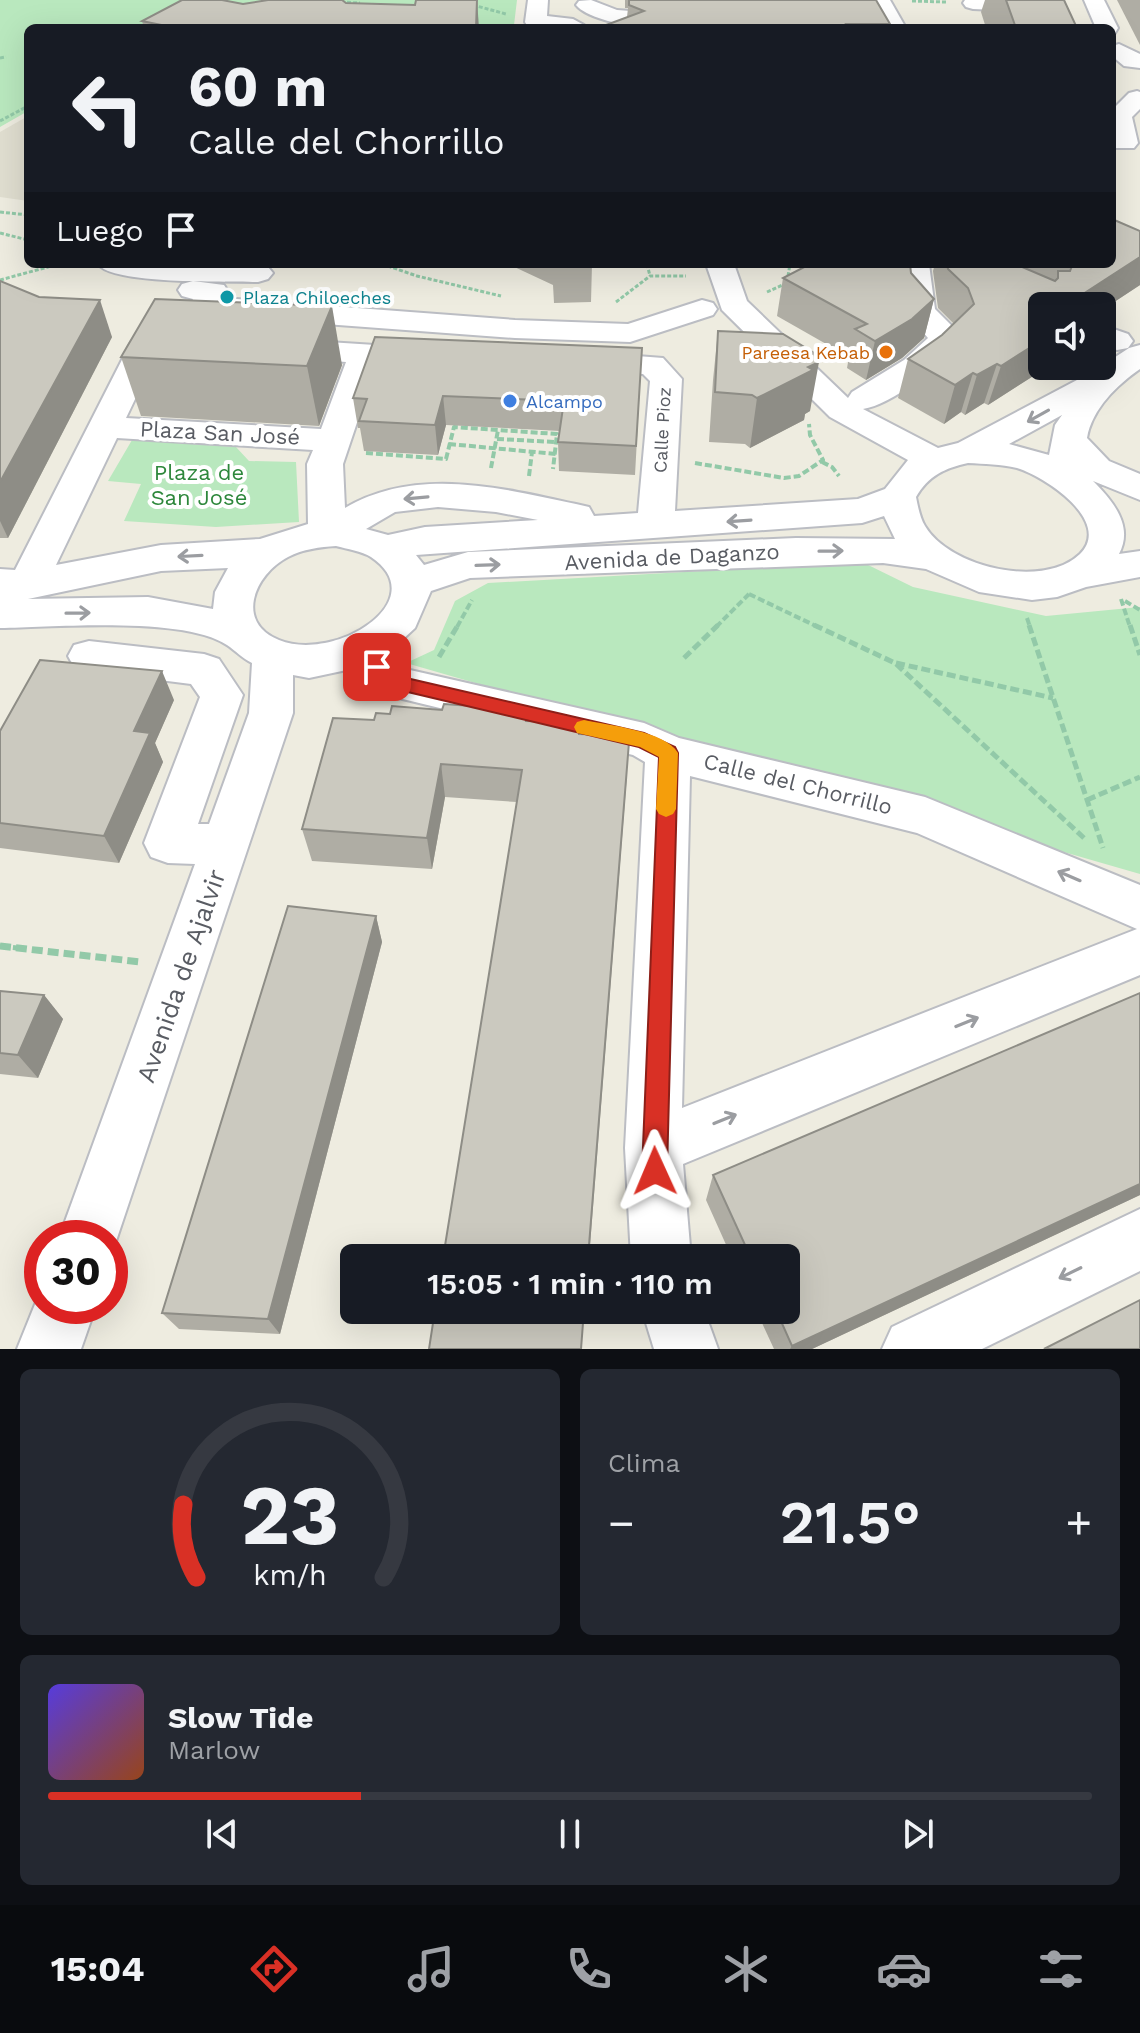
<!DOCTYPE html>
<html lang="es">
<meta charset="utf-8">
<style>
:root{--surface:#171b24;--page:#242831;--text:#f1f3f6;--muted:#9ea1a6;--line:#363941;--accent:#d93025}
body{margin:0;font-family:"Work Sans",sans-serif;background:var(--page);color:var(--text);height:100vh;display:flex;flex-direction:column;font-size:30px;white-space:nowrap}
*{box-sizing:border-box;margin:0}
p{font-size:26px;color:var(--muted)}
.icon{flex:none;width:44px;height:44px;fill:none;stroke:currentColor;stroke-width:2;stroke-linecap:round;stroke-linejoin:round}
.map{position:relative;height:1349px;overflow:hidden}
.drawer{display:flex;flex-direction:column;gap:20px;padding:20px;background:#0d0f14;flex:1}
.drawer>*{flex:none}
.hud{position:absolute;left:24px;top:24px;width:1092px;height:244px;border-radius:12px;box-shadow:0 8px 32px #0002;background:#171b24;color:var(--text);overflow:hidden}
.tools{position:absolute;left:1028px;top:292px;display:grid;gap:16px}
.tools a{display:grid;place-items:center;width:88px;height:88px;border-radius:12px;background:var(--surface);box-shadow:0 8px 32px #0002;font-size:40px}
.speed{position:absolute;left:24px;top:1220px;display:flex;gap:16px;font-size:40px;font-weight:700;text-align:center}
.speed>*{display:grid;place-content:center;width:104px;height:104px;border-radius:50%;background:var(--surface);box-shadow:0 8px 32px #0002;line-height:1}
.speed .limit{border:12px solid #d22;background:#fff;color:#111}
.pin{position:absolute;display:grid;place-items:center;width:68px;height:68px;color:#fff;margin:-34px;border-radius:16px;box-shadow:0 4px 12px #0006}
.me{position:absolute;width:88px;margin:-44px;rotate:359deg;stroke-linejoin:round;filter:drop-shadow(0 0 6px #0008)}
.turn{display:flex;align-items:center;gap:28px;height:168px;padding:0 32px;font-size:36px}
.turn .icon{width:104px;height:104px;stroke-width:2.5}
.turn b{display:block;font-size:56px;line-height:68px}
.then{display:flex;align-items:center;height:76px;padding:0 32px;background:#0003;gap:16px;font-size:30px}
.big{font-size:60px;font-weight:600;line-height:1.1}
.drawer .card{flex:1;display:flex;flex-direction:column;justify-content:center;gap:12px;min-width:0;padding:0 28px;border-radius:12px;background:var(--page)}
.drawer .dial{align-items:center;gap:0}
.dial svg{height:208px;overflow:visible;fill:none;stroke:var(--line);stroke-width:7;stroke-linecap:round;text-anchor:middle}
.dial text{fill:var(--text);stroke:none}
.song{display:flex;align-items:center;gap:24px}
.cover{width:96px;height:96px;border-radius:12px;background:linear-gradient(135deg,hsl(250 70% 55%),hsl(20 70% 35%))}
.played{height:8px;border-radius:4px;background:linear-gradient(90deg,var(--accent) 30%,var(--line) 30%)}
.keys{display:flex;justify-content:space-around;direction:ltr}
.heat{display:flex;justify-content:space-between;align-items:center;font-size:44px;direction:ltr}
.drawer .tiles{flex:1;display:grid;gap:20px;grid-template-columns:1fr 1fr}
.card:last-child{grid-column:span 2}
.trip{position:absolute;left:340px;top:1244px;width:460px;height:80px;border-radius:12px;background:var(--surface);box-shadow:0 8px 32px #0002;font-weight:600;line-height:80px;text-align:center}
.dock{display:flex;height:128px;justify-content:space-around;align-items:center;background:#090b0e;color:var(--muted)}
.dock .icon{width:56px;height:56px}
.dock .on{color:var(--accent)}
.dock b{font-size:36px;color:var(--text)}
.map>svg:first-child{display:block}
.education{fill:#e0ded0}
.green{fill:#b9e8be}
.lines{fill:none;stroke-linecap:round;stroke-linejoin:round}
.minor-casing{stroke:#bbbdc3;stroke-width:4}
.path-far3{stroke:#92c9a8;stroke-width:3;stroke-dasharray:4 2;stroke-linecap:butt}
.path-far2{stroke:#92c9a8;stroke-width:4;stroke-dasharray:7 3;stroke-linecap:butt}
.path-far1{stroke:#92c9a8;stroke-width:5;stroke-dasharray:9 4;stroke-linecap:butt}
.path{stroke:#92c9a8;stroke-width:7;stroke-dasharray:11 5;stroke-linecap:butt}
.minor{fill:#fff;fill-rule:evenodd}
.wall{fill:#afada4}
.shaded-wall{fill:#8e8d86}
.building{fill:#cbc9bf;stroke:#8e8d86;stroke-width:2}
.oneway{stroke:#9b9da1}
.route{fill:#d93025;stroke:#8d1f18;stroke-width:2}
.slow{fill:#f59e0b}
.culture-dot{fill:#0f9aa8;stroke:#fff;stroke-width:3}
.food-dot{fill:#e8710a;stroke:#fff;stroke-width:3}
.shop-dot{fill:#3f7fe0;stroke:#fff;stroke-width:3}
.labels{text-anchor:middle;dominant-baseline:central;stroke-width:8;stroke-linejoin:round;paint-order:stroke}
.far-culture-label{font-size:18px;fill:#0d838f;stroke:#fff;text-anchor:start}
.far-food-label{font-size:18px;fill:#c56008;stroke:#fff;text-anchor:end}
.far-shop-label{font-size:18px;fill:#366cbe;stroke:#fff;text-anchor:start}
.far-street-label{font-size:18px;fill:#595c63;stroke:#fff}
.street-label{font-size:22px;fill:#595c63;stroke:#fff}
.park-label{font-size:22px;fill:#2d873b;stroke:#fff}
.near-street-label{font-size:26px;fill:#595c63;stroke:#fff}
</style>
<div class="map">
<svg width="1140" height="1349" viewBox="0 0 1140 1349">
<rect width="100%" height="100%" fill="#eeece0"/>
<polygon class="education" points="28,116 28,201 0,197 0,132"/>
<g class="green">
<polygon points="0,0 517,0 514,25 197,21 184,28 28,28 28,111 0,127"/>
<polygon points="132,440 236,447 249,461 296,462 299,522 216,527 124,521 141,484 108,481"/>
<polygon points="862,562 913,587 1046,616 1140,607 1140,874 406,663 434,650 455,601 488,583"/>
</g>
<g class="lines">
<g class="minor-casing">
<g id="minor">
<polygon points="528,0 548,0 547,16 573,19 584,25 582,28 528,27 525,22"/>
<path d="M 591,0 L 617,10 L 644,12 L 665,0 L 690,0 C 683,10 665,20 653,24 C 636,30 587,19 576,5 L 579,1 Z"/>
<polygon points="870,0 890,0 906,28 884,28"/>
<polygon points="965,0 1041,0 1050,6 1040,12 973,9 966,7 963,3"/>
<polygon points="1084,0 1104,0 1118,28 1115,33 1112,33 1112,28 1096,28"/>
<polygon points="1119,44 1140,54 1140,68 1124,66 1112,56 1112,46"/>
<polygon points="1137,91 1140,92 1140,109 1132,117 1138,143 1134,148 1116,148 1112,141 1112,110 1129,93"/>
<path d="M 98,264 L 258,264 L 268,267 L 273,273 L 268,279 L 258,282 C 229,281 112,285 98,264 Z"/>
<path d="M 706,264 L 734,264 L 747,301 L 848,398 L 852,392 L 904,360 L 928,338 L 905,311 L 901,264 L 929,264 L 935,309 L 955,329 L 960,341 C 943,365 891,405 863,409 L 938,448 L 958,443 L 1094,371 L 1129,348 L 1140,345 L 1140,369 C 1117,385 1092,409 1087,438 L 1109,461 L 1140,474 L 1140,500 L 1093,481 C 1113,501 1134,526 1119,554 L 1140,551 L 1140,577 L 1086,587 L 1057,597 L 1032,600 L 979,592 L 926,569 L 883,563 L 470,578 L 431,591 L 415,628 L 389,652 L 410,670 L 644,723 L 679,738 L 925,797 L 1140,885 L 1140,975 L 683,1164 L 691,1258 L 631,1258 L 625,1148 L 645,762 L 633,755 L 382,694 L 362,678 L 356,668 L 309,678 L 293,675 L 293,713 L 110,1259 L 110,1238 L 59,1238 L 195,864 L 168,863 L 151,857 L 144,843 L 200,697 L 191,684 L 89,671 L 74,667 L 68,656 L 74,645 L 89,641 L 204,654 L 219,659 L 243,695 L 198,824 L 209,824 L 249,713 L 252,663 C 242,658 236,651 227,645 C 185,616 53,627 0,628 L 0,569 L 15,570 L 130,344 L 135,337 L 146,335 L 174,337 L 179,344 L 174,351 L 157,353 L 126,418 L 321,429 L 346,362 L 270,356 L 265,349 L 270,342 L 281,339 L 438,349 L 443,356 L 438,363 L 427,366 L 377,363 L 343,464 L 345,508 C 416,466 501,488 576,504 L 589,507 L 594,516 L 638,513 L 650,381 L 643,374 L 574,369 L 569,362 L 574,355 L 585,352 L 663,358 L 682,379 L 675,511 L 858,499 L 885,489 L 908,460 L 830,417 L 722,310 ZM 1062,415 L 1055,425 L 1049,455 L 1009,444 ZM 117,438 L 313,450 L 307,464 L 308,524 L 260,539 L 161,545 L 56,565 ZM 968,463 C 984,464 1001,464 1017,468 C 1044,476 1113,521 1080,554 C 1044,589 950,568 925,526 C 920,518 918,507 916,497 C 928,476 945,468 968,463 ZM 438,507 L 496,512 L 538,520 L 425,527 L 388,535 L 366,529 L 395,512 ZM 884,516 L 895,539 L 796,538 L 468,552 L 424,565 L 416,555 L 862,523 ZM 336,546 C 347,549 362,551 371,557 C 435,600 335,663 279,640 C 234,622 255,574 288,557 C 303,549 320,547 336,546 ZM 228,568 L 215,592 L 213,609 L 148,597 L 28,599 L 161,571 ZM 690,776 L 917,833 L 1137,929 L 682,1108 Z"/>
<polygon points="193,281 224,285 228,291 224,298 515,320 628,324 702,300 713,303 717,309 713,315 630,342 515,338 204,315 193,312 189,306 193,299 182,296 178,290 182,284"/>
<polygon points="1102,325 1128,334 1133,341 1128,348 1117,350 1102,346"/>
<polygon points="1140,1209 1140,1271 982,1349 882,1349 892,1327"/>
<polygon points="42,1287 42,1306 96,1306 81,1349 17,1349"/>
<polygon points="642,1310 704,1310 718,1349 654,1349"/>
</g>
</g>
<g class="path-far3">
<polyline points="912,1 946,2"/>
<polyline points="341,2 360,3"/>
<polyline points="473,5 506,14"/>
<polyline points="0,58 6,57"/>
<polyline points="0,121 28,106"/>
<polyline points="0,212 28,215"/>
<polyline points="0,233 28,240"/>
<polyline points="382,264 417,276 501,296"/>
<polyline points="647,264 650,276"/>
<polyline points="0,280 59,264"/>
<polyline points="787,282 790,264"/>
<polyline points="767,292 787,283"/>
<polyline points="616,302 650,276 686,276"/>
</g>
<g class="path-far2">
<polyline points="497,439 556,442"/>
<polyline points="449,444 556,454"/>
<polyline points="366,453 446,459 454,427 557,434 553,469"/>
<polyline points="822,462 832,467 839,476"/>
<polyline points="695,463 784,478 799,476 823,460 810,435 809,424"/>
<polyline points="491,468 498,430"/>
<polyline points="529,476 532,452"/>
<polyline points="749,594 818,627"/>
<polyline points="1121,599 1130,627"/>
<polyline points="1125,601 1140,610"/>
<polyline points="1027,618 1030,627"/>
<polyline points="457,627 472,600"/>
<polyline points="716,627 749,594"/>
</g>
<g class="path-far1">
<polyline points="814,625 895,663 1084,838"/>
<polyline points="1029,625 1103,848"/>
<polyline points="1130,625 1140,655"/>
<polyline points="439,657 458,625"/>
<polyline points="684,658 718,625"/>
<polyline points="896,663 1053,698"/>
<polyline points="1087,800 1140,777"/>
<polyline points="0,946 17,948"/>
</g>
<polyline class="path" points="0,946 141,962"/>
<use href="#minor" class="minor"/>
</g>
<g class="wall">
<polygon points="625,0 876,0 890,24 889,28 598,28 627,17 628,8 625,8"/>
<polygon points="985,0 1064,0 1077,28 986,28 981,12"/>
<polygon points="1117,0 1140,0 1140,45"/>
<polygon points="290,1 346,3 479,28 144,28 142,21 243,4"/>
<polygon points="508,264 592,264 591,302 554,303 553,285"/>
<polygon points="935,264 1112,264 1140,285 1102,310 1102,306 1042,366 1049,366 988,405 984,403 965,415 961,412 944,424 898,398 908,359 942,335 954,324 938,308 933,271"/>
<polygon points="911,273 934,299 924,338 902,358 866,380 847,368 849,357 777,316 783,278"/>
<polygon points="0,281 112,337 8,538 0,538"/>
<polygon points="718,331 813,358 810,411 805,414 804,420 750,448 745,444 709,442 713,380"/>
<polygon points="642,348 635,475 559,471 558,442 560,431 446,425 438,455 364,451 360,428 358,428 353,398"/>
<polygon points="121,357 342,365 319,426 141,416"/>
<polygon points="174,700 155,743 163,762 119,863 0,848 0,731"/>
<polygon points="390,714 527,715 528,721 562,722 562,728 579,734 611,740 627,775 589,1258 443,1258 517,802 445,797 432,869 312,861 302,829 374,720"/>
<polygon points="376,916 382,942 280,1334 179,1329 162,1313"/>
<polygon points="0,991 44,995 63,1019 38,1078 0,1074"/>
<polygon points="1140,993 1140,1195 812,1349 774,1349 756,1310 786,1310 786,1258 732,1258 706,1200 713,1175"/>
</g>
<g class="shaded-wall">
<polygon points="477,0 479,28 476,28"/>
<polygon points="1140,257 1140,285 1102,310 1102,306 1081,306 1086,292"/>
<polygon points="934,299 924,338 902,358 866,380 875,341"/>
<polygon points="100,300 112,337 8,538 0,521 0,482"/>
<polygon points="332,306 342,365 319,426 307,366"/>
<polygon points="1042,340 1042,366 1049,366 988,405 1001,366"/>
<polygon points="814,353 812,365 819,362 810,411 805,414 804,420 750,448 757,398 810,355"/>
<polygon points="997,364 984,403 965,415 977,375"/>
<polygon points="973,373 961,412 944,424 955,385"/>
<polygon points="443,396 446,425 438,455 435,425"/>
<polygon points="162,671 174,700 155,743 163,762 119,863 104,836 134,731"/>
<polygon points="441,764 445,797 432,869 427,838"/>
<polygon points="376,916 382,942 280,1334 268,1319"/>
<polygon points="44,995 63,1019 38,1078 18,1055"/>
<polygon points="1140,1184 1140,1195 812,1349 790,1349 792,1346"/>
</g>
<g class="building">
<polygon points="182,0 222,0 243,4 268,0 342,0 346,3 415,5 416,0 477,0 476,28 176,28 142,21"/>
<polygon points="629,0 876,0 890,24 846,24 848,28 598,28 644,11 629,5"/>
<polygon points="1006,0 1064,0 1077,28 1016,28"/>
<polygon points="1112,219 1140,231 1140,257 1086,292 1105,301 1097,306 1042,306 1042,340 1001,366 997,364 977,375 973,373 955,385 908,359 942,335 974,304 968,288 948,269 947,264 1015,264 1055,281 1058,278 1058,271 1070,271 1072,266 1070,264 1112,264"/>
<polygon points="810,264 910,264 911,273 934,299 912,319 875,341 855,329 867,324 783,278"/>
<polygon points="0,281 39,297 100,300 0,482"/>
<polygon points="155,299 332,306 307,366 121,357"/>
<polygon points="718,331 783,334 814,353 810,355 819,362 808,367 813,370 757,398 752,395 715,392"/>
<polygon points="375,337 642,348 636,446 558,442 564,401 443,396 435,425 359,421 367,399 353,398"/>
<polygon points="40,660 162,671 134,731 150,733 104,836 0,823 0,731"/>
<polygon points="444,704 513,709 512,715 527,715 526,721 562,722 560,728 579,729 579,734 611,735 611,740 629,742 588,1258 443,1258 522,770 441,764 427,838 302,829 333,718 374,720 376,713 390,714 392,706 442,710"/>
<polygon points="288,906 376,916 268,1319 162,1313"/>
<polygon points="0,991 44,995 18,1055 0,1053"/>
<polygon points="1140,993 1140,1184 792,1346 776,1310 786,1310 786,1258 751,1258 713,1175"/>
<polygon points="1140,1300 1140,1349 1044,1349"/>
<polygon points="435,1310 584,1310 581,1349 429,1349"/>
</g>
<defs><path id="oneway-shaft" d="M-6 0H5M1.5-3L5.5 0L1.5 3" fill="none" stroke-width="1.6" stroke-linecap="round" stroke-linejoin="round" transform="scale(2)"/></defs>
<g class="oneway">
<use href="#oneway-shaft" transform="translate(1038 416) rotate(151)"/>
<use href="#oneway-shaft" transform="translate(416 498) rotate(175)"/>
<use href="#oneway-shaft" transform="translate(739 521) rotate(176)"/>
<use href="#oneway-shaft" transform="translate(831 551) rotate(-1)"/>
<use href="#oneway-shaft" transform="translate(190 556) rotate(177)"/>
<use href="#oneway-shaft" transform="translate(488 565) rotate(-2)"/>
<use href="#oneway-shaft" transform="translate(78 613) rotate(-1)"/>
<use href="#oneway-shaft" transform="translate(1069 876) rotate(-157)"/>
<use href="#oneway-shaft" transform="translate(967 1022) rotate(-22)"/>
<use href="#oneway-shaft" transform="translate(725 1119) rotate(-22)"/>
<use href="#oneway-shaft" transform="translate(1070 1273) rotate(154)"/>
</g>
<polygon class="route" points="377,660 402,677 644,733 675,747 678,753 667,1171 663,1180 655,1184 646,1180 642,1171 659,757 639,747 391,688 368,667"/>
<path class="slow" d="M 584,720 C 607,725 666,731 678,753 L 676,809 L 673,814 L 666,817 L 659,814 L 656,809 L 659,757 L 640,747 L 577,733 L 574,727 L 577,722 Z"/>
<circle class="culture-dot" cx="227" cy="297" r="8"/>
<circle class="food-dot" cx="886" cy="352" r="8"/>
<circle class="shop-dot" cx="510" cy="401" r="8"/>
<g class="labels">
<g class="far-culture-label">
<text x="243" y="297">Plaza Chiloeches</text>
</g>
<g class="far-food-label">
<text x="870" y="352">Pareesa Kebab</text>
</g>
<g class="far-shop-label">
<text x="526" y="401">Alcampo</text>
</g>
<g class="far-street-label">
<text transform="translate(662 430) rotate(-87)">Calle Pioz</text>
</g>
<g class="street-label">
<text transform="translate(220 433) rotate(3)">Plaza San José</text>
<text transform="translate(672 557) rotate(-3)">Avenida de Daganzo</text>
<text transform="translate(798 784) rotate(14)">Calle del Chorrillo</text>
</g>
<g class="park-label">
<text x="199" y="472">Plaza de<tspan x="199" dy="25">San José</tspan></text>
</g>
<g class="near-street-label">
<text transform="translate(181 976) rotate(-71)">Avenida de Ajalvir</text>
</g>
</g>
</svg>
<div class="tools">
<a><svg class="icon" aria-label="sound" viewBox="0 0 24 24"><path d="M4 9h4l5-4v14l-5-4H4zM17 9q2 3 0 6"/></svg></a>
</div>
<div class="speed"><div class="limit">30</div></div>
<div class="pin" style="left:377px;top:667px;background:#d93025"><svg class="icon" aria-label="arrive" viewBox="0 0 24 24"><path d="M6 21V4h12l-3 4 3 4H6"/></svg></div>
<svg class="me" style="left:655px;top:1171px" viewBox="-20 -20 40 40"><path d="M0-17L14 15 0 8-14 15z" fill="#d93025" stroke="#fff" stroke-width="4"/></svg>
<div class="trip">15:05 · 1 min · 110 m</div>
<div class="hud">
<div class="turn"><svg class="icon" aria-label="left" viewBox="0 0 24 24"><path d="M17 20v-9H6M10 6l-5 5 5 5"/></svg><div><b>60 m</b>Calle del Chorrillo</div></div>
<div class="then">Luego<svg class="icon" aria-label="arrive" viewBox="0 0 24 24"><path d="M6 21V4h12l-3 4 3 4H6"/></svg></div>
</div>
</div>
<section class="drawer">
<div class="tiles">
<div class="card dial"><svg viewBox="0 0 100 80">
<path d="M14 69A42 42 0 1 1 86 69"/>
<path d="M14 69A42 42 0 0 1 9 41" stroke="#d93025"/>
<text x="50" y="56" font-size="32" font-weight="700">23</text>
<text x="50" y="72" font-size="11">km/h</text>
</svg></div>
<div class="card"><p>Clima</p>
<div class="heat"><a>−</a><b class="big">21.5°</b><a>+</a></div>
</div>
<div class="card">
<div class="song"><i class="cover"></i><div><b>Slow Tide</b><p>Marlow</p></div></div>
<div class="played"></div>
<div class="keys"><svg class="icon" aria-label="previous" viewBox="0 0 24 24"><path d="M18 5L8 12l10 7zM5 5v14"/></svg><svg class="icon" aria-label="pause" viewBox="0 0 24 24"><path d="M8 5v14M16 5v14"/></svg><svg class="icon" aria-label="next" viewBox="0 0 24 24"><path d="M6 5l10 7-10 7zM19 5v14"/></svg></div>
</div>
</div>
</section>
<nav class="dock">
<b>15:04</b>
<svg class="icon on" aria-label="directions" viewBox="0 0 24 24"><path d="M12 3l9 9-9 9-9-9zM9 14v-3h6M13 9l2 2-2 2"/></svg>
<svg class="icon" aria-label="music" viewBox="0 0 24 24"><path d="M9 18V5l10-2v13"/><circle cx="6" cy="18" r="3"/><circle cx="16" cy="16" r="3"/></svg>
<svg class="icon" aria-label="phone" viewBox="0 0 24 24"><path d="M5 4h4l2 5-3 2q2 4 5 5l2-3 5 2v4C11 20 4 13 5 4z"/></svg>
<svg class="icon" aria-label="climate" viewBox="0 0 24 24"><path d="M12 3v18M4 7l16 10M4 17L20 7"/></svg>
<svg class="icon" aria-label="car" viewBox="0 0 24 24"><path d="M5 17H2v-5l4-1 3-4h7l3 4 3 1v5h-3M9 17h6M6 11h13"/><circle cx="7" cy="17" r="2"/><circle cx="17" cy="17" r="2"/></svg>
<svg class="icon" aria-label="filters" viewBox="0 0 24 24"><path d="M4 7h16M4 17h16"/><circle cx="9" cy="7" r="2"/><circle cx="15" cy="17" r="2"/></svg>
</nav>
